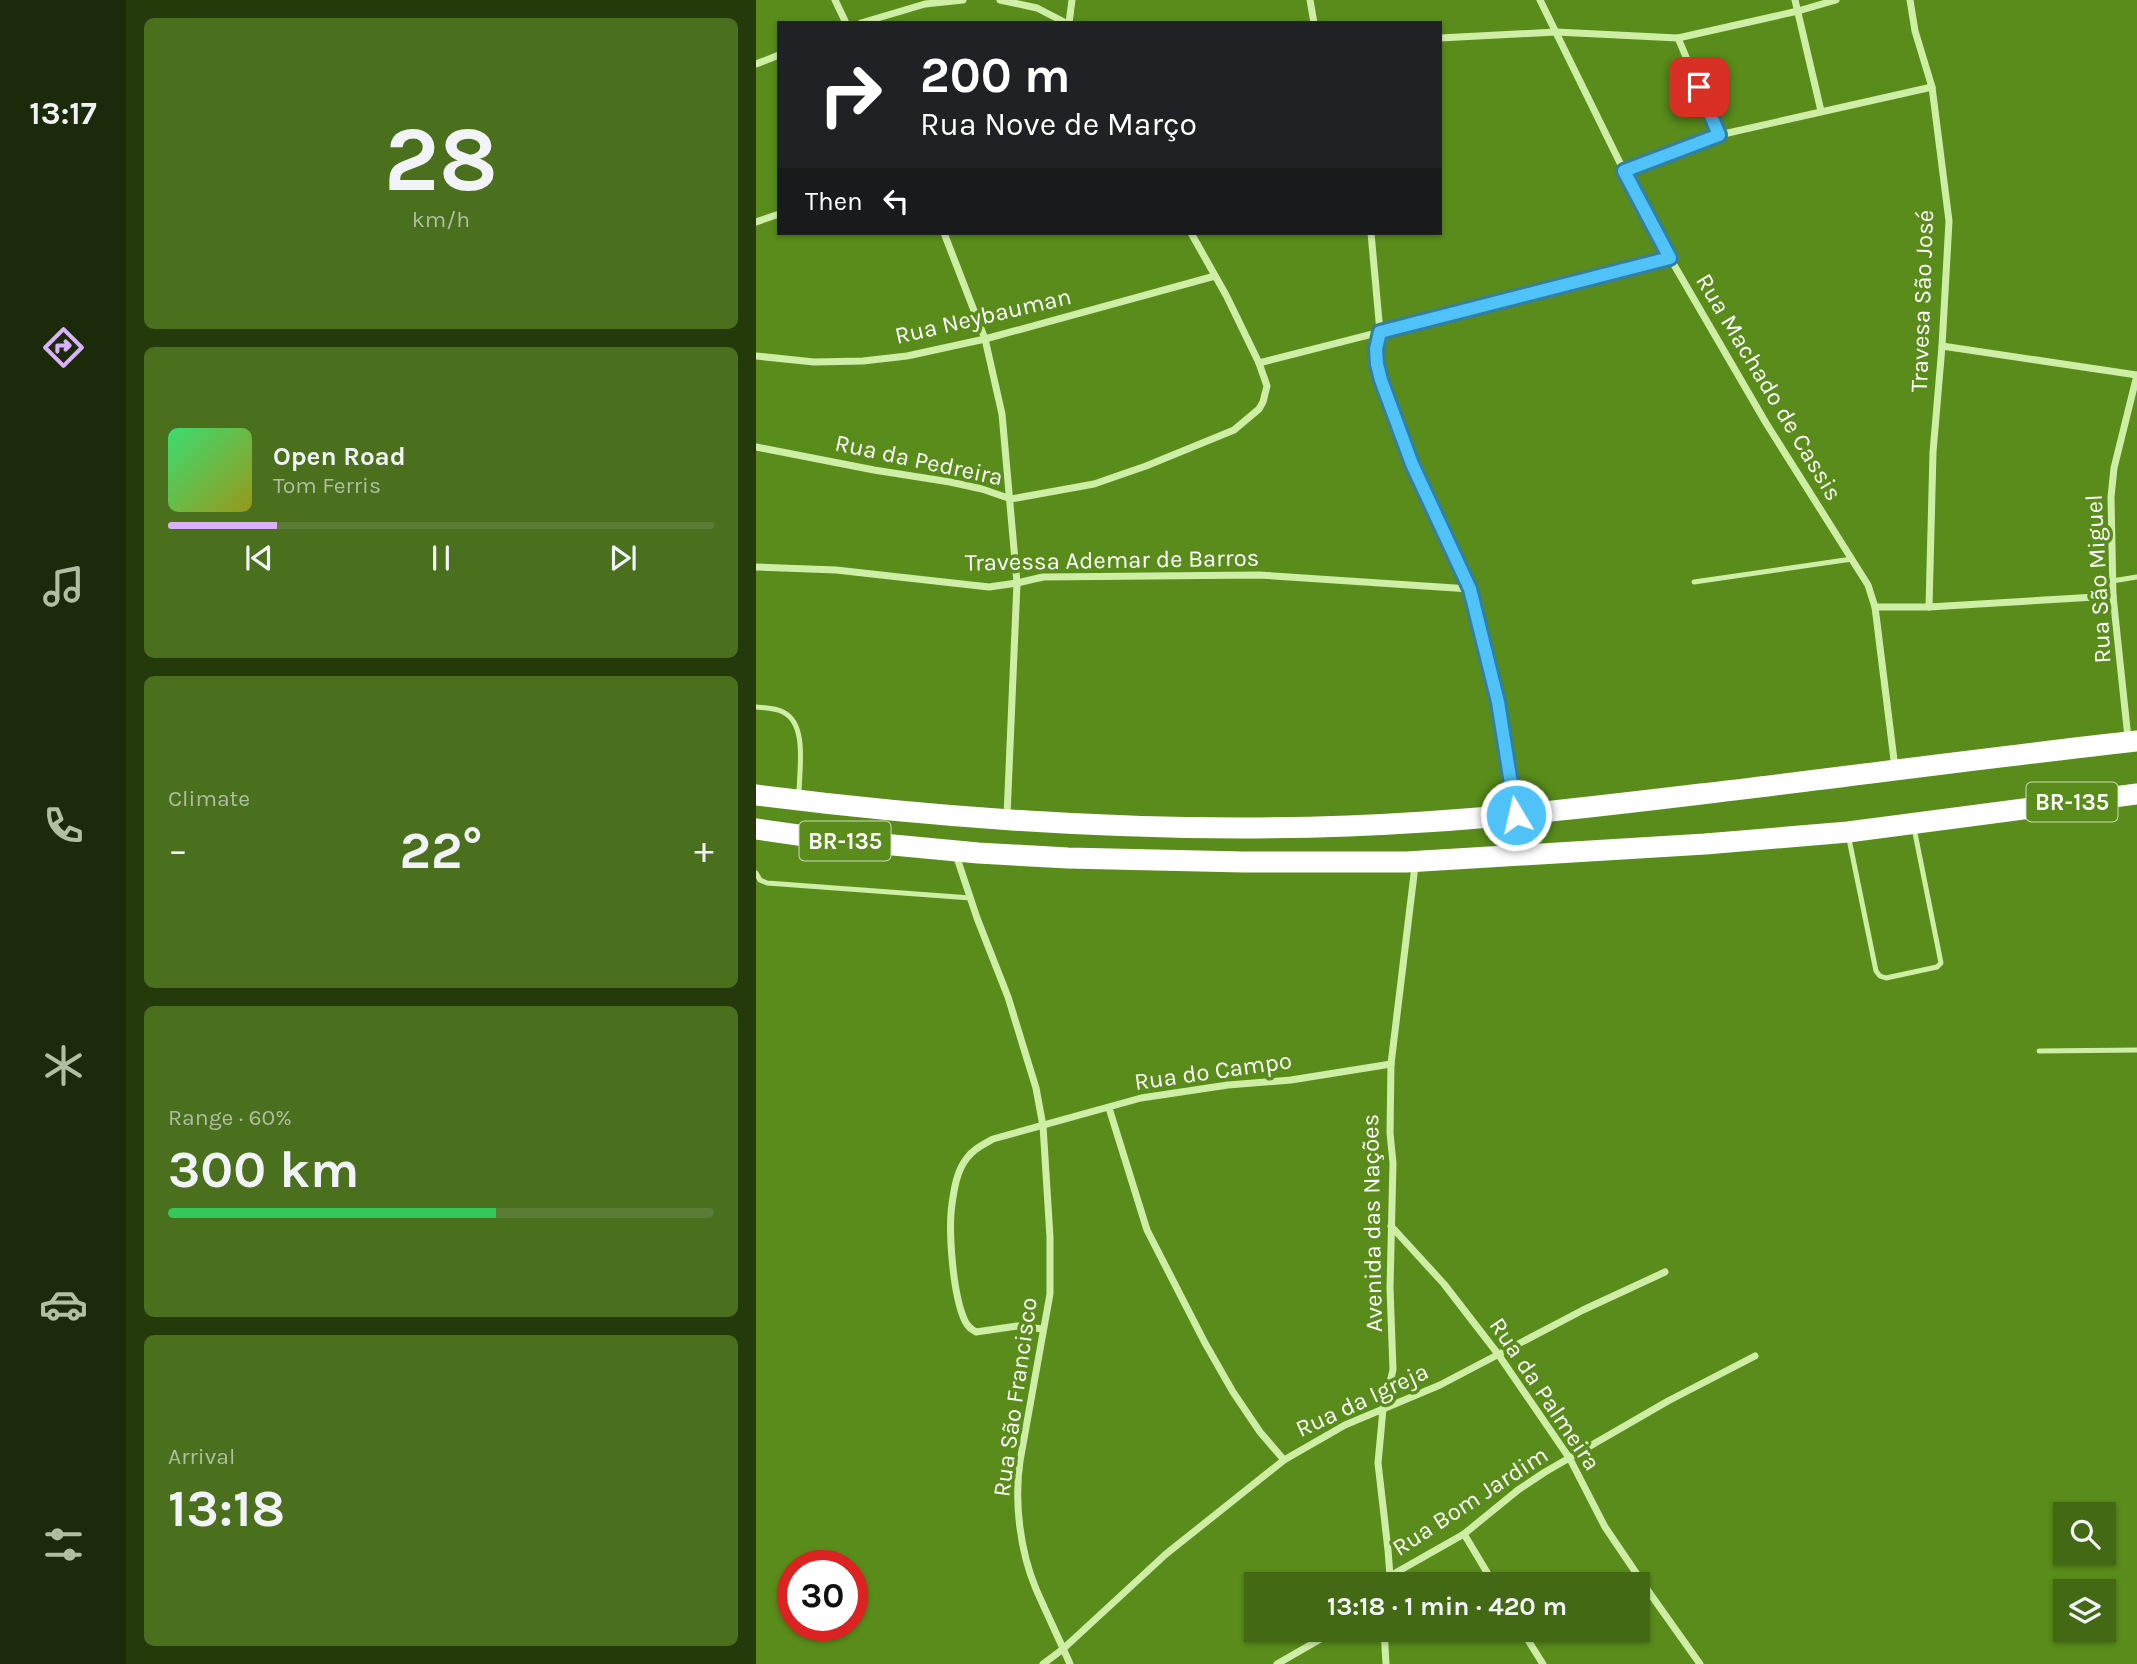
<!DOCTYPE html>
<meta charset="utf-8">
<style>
:root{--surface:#436914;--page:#4a6f1d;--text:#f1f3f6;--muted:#afbfa0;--line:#5b7c34;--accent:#dab2fa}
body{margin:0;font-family:Karla,sans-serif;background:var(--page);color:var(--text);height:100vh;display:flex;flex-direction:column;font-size:26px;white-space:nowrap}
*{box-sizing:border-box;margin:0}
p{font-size:23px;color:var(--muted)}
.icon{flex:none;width:38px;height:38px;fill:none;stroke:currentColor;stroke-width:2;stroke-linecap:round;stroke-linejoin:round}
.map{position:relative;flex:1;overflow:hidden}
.panel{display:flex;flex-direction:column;gap:18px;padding:18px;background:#253a0b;width:630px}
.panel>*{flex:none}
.banner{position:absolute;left:21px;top:21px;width:665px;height:214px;border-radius:0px;box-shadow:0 2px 5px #0004;background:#202124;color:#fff;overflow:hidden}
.buttons{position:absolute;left:1297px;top:1502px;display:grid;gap:14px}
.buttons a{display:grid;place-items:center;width:63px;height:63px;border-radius:0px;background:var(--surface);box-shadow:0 2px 5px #0004;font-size:35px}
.speed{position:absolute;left:21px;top:1550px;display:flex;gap:14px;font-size:35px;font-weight:700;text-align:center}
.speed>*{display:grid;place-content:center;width:91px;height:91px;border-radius:50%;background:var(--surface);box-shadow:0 2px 5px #0004;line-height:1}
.speed .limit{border:10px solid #d22;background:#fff;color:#111}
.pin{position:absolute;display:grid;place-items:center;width:60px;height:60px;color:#fff;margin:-30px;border-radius:14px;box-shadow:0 4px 10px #0006}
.me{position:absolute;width:77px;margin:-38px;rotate:351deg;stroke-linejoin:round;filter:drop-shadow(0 0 5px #0008)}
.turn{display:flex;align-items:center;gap:24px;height:147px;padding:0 28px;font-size:32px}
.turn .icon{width:91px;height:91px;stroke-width:2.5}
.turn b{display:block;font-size:49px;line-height:60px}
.then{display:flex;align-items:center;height:66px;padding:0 28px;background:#0003;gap:14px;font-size:26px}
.big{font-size:52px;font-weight:700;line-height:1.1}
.panel .card{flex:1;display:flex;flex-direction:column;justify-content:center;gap:10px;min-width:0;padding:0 24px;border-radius:10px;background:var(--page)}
.panel .dial{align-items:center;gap:0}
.dial b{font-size:91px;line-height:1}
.song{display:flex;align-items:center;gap:21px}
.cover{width:84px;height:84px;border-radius:10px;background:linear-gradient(135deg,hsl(140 70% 55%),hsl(60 70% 35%))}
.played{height:7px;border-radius:4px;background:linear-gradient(90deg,var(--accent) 20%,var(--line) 20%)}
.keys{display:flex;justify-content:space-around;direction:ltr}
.heat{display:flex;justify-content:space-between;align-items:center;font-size:38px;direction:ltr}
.charge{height:10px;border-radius:5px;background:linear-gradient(90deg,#34c759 60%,var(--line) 0)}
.trip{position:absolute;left:488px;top:1572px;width:406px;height:70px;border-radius:0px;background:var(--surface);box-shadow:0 2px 5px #0004;font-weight:700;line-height:70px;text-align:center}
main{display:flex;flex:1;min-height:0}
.tab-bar{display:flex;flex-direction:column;width:126px;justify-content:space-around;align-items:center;background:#1b2a08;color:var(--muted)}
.tab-bar .icon{width:49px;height:49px}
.tab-bar .active{color:var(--accent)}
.tab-bar b{font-size:32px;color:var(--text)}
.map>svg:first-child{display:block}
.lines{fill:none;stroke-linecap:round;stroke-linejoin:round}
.lane{stroke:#cfeea5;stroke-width:5}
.street{stroke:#cfeea5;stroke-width:7}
.highway{stroke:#fff;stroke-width:21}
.route-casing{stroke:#337fa1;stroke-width:18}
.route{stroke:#4fc3f7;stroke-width:12}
.labels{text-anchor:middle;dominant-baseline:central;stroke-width:7;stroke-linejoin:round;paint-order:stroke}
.shield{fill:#598c1a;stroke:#cddcba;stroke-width:2}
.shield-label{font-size:23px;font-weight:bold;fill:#fff}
.street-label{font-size:24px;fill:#fff;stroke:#598c1a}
</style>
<main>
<nav class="tab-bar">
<b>13:17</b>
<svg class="icon active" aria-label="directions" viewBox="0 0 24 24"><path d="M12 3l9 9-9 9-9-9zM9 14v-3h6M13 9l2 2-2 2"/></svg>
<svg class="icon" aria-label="music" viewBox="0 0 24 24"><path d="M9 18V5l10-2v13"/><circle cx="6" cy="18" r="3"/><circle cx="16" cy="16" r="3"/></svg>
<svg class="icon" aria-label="phone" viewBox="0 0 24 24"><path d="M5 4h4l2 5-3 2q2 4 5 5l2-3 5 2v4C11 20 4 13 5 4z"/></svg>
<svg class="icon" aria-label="climate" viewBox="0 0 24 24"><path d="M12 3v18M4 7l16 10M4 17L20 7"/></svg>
<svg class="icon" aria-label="car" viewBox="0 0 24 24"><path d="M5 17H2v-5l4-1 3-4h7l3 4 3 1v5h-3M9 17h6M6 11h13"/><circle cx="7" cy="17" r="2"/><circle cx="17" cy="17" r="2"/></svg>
<svg class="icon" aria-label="filters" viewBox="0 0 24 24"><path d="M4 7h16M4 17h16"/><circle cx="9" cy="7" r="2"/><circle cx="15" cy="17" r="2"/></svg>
</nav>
<section class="panel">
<div class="card dial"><b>28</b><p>km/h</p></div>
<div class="card">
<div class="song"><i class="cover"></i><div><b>Open Road</b><p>Tom Ferris</p></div></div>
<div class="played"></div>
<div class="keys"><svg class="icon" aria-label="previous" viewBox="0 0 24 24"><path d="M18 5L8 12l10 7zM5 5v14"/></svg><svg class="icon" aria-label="pause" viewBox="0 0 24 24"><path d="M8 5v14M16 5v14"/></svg><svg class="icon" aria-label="next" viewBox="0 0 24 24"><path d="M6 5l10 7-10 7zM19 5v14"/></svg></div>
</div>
<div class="card"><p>Climate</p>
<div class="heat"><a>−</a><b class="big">22°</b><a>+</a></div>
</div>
<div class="card"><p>Range · 60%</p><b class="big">300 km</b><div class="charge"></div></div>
<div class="card"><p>Arrival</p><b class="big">13:18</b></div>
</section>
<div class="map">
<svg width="1381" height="1664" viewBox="0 0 1381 1664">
<rect width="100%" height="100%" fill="#598c1a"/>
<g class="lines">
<g class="lane">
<polyline points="1356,581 1381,577"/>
<polyline points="938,582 1096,559"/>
<path d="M 0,707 C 9,708 20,708 27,712 C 52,724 43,770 43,794"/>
<polyline points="1093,839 1120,971 1124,976 1130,978 1181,967 1185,963 1158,828"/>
<polyline points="0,873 4,880 11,883 215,898"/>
<polyline points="1283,1051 1381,1050"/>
</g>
<g class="street">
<polyline points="79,0 90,23"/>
<polyline points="244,0 281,8 310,23"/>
<polyline points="554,0 558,23"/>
<polyline points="784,0 868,171 914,258 1010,423 1112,585 1119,607 1139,768"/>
<polyline points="1039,0 1065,111"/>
<polyline points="1154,0 1159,31 1176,87 1193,221 1186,346 1177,452 1173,607"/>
<polyline points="105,23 169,4 207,0"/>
<polyline points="313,23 316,0"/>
<polyline points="684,38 800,32 922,38 1042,11 1080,0"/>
<polyline points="922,38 963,135"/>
<polyline points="0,64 23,55"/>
<polyline points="868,171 963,135 1176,87"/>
<polyline points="0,222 23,214"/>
<polyline points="188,233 229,339 246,414 261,583 251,816"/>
<polyline points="615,233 624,332 620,349 621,364 625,380 656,464 714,589 742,702 760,813"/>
<polyline points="1186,346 1381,375"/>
<polyline points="0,356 58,362 107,361 151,356 229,339 459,276"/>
<polyline points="503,363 914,258"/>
<polyline points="0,447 118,470 194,482 226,489 255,499 338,484 390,466 478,430 503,409 507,402 511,386 503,363 470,295 435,233"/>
<polyline points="0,567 80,570 233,587 261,583 287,577 503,575 714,589"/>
<polyline points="1119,607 1173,607 1357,596"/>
<polyline points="1372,738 1357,596 1355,497 1358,468 1381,375"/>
<path d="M 200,855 L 221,918 L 252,997 L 280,1088 L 287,1126 L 294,1237 L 294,1294 L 264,1461 C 258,1502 264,1551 280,1589 C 291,1614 303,1639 314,1664"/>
<polyline points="353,1108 391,1230 449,1343 477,1392 504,1432 528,1460"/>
<polyline points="635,1226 688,1284 742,1354 814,1459 849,1527 895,1595 944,1664"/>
<path d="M 287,1329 L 261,1326 L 220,1332 C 215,1329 212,1327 209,1321 C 197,1296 192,1231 196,1204 C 198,1189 201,1170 211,1158 C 217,1149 228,1144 237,1139 L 385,1098 L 472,1085 L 535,1080 L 635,1064"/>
<polyline points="708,1534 738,1584"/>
<polyline points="634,1576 708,1534 762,1490 789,1472 912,1401 999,1356"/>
<polyline points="632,1584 634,1576 632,1550 622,1463 627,1409 637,1370 634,1288 637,1163 634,1133 635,1064 659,866"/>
<polyline points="628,1629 630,1664"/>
<polyline points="765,1629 787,1664"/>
<polyline points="287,1664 307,1649 410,1554 528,1460 589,1425 684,1385 827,1310 909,1272"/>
<polyline points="521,1664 582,1629"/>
</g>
<g class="highway">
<path d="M 0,795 C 221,823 445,837 668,822 C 760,816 853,805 945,794 C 1090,777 1236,757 1381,741"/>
<polyline points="0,829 63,838 222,853 312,858 487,862 650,862 949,844 1092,832 1381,794"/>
</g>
</g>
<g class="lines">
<g class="route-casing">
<polyline id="route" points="760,815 742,702 714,589 656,464 625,380 621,364 620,349 624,332 914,258 868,171 963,135 943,87"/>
</g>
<use href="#route" class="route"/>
</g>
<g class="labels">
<g class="shield">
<rect x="1270.5" y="782.5" width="91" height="39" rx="5"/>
<rect x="43.5" y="821.5" width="91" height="39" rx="5"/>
</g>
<g class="shield-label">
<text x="1316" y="802">BR-135</text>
<text x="89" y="841">BR-135</text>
</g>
<g class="street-label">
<text transform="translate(1166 301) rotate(-88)">Travesa São José</text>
<text transform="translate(227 316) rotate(-13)">Rua Neybauman</text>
<text transform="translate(1013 387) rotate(59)">Rua Machado de Cassis</text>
<text transform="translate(163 460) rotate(12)">Rua da Pedreira</text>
<text transform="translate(356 560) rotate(-1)">Travessa Ademar de Barros</text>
<text transform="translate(1342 579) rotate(-93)">Rua São Miguel</text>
<text transform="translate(457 1071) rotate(-8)">Rua do Campo</text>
<text transform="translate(616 1223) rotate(-91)">Avenida das Nações</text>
<text transform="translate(789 1394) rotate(56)">Rua da Palmeira</text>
<text transform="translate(259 1397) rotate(-82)">Rua São Francisco</text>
<text transform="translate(606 1400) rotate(-25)">Rua da Igreja</text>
<text transform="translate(714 1501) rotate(-33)">Rua Bom Jardim</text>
</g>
</g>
</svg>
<div class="buttons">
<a><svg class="icon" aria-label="search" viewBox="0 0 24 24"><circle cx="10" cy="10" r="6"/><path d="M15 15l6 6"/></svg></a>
<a><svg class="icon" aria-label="layers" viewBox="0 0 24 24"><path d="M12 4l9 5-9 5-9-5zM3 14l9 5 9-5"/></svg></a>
</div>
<div class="speed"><div class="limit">30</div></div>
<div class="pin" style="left:943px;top:87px;background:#d93025"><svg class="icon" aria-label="arrive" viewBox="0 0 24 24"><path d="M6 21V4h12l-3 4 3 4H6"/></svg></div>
<svg class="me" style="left:760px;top:815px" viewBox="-20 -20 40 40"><circle r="17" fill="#4fc3f7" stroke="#fff" stroke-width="3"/><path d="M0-11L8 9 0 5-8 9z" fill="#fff"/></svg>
<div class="trip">13:18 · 1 min · 420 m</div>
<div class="banner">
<div class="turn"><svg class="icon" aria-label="right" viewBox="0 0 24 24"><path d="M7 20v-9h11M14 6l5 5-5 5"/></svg><div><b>200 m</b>Rua Nove de Março</div></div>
<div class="then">Then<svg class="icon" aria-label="left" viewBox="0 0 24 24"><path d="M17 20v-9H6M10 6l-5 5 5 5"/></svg></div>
</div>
</div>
</main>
